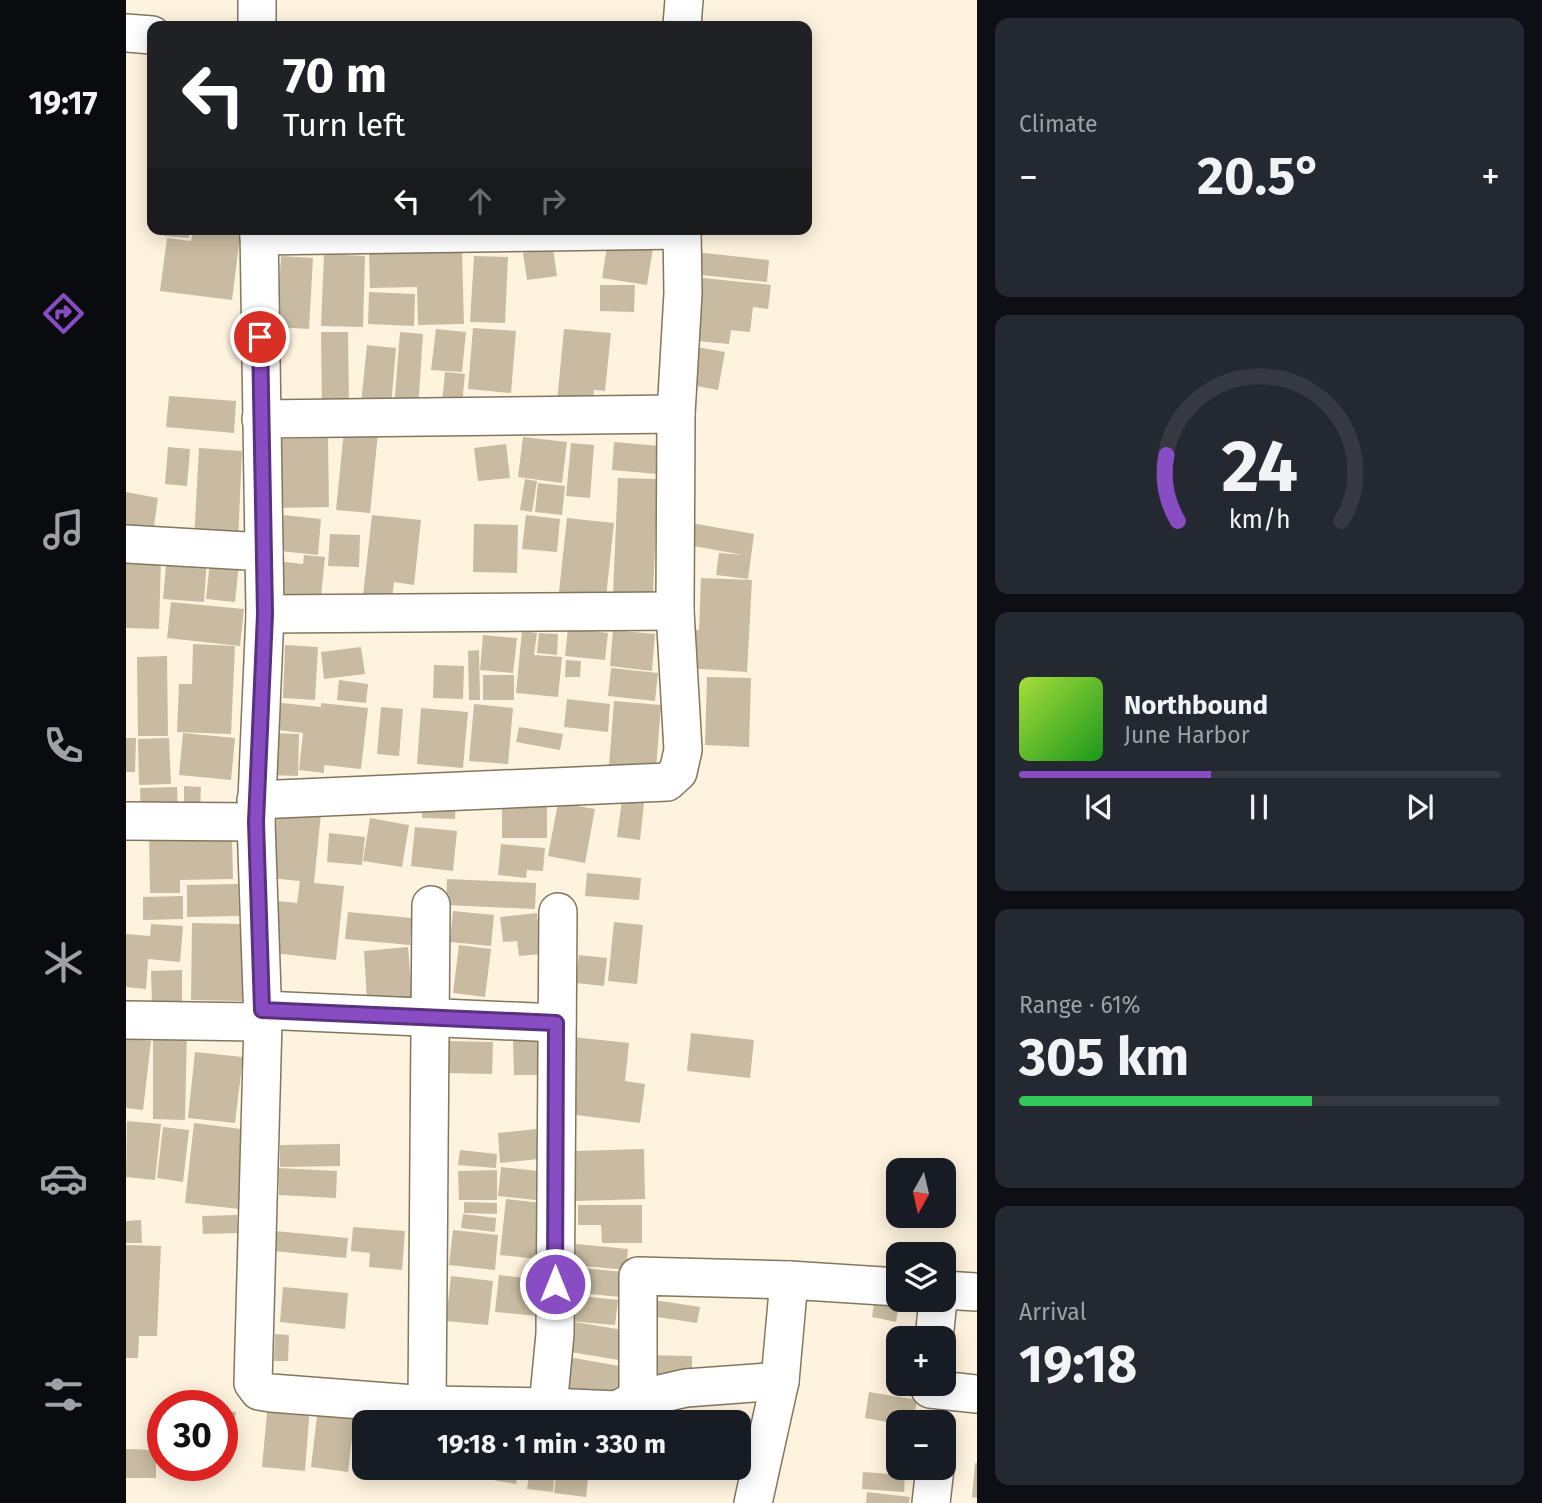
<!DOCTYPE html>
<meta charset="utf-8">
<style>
:root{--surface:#171b24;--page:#242831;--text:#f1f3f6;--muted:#9ea1a6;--line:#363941;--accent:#894dc3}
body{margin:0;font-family:"Fira Sans",sans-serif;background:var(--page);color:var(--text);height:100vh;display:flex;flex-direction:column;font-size:26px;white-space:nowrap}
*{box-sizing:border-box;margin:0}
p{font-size:23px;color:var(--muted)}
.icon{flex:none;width:38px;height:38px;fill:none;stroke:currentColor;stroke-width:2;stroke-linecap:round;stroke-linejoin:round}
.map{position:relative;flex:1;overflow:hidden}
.panel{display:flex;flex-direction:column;gap:18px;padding:18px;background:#0d0f14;width:565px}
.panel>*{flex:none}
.hud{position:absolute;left:21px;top:21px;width:665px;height:214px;border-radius:14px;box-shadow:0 4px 18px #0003;background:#202124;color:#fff;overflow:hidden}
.needle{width:46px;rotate:188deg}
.tools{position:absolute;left:760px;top:1158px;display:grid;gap:14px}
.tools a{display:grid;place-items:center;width:70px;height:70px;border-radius:14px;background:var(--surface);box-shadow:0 4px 18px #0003;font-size:35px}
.speed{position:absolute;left:21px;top:1390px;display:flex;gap:14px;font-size:35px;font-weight:700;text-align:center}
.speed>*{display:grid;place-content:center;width:91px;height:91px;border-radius:50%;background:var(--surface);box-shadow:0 4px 18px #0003;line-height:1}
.speed .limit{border:10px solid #d22;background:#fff;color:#111}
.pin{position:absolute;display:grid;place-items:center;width:60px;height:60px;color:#fff;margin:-30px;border:4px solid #fff;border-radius:50%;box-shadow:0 2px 7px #0007}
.me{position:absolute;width:77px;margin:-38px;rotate:0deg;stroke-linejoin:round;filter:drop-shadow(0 0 5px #0008)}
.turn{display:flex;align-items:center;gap:24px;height:147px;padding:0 21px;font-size:32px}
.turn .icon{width:91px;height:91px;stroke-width:2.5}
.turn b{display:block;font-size:49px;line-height:60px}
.lanes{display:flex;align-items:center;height:66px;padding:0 21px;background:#0003;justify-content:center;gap:35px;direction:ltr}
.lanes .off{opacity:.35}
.big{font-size:52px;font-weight:700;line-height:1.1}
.panel .tile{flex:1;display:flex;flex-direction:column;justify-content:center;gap:10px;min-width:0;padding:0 24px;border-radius:14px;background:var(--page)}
.panel .dial{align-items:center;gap:0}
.dial svg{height:182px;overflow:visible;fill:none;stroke:var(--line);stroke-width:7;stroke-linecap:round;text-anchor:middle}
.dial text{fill:var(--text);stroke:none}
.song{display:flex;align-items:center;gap:21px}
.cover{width:84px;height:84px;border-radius:10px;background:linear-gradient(135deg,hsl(80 70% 55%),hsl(120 70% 35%))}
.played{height:7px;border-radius:4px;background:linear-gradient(90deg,var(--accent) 40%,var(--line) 40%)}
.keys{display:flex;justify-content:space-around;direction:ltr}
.heat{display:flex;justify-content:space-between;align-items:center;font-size:38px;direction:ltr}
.charge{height:10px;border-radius:5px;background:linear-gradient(90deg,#34c759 61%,var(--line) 0)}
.trip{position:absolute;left:226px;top:1410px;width:399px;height:70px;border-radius:14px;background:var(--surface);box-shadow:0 4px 18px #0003;font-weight:700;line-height:70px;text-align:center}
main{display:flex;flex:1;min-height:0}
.tabs{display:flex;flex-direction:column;width:126px;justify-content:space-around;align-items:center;background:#090b0e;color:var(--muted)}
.tabs .icon{width:49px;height:49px}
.tabs .active{color:var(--accent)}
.tabs b{font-size:32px;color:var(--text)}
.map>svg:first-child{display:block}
.building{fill:#c8bba1}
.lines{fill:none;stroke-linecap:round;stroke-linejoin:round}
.minor-casing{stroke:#82765e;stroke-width:40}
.minor{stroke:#fff;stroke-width:37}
.route-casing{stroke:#59327f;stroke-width:18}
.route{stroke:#894dc3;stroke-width:12}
</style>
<main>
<nav class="tabs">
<b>19:17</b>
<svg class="icon active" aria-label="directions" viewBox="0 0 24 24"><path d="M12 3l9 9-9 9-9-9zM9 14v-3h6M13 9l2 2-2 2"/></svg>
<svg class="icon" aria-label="music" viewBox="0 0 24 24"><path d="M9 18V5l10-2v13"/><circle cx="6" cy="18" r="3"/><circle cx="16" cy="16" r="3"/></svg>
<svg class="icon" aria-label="phone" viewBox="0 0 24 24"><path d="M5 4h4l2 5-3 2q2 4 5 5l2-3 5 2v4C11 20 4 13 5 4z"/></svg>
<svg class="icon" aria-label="climate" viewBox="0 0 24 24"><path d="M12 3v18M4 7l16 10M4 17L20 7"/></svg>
<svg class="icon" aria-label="car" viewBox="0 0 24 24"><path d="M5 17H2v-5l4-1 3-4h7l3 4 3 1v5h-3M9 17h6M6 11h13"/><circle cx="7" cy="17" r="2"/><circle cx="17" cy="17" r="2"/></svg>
<svg class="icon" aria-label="filters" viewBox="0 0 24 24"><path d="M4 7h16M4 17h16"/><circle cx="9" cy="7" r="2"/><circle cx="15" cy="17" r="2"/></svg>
</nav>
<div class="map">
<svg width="851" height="1503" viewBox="0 0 851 1503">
<rect width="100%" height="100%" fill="#fef3de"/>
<g class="building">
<polygon points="38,229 64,229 63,238 38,236"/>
<polygon points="67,229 115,229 106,300 34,291 41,238 65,241"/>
<polygon points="482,240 527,248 521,285 476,278"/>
<polygon points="427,248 431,276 401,280 397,253"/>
<polygon points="336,251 338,324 292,325 291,287 244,288 243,252"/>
<polygon points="569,252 643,260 641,282 567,274"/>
<polygon points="198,254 239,256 237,327 195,326"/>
<polygon points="155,256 187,258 183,329 151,327"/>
<polygon points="348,256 382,257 379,323 344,322"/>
<polygon points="577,278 645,285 642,309 627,307 624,332 605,330 603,344 570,341"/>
<polygon points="474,285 509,285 508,312 474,311"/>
<polygon points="243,292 289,294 288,326 242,324"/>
<polygon points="347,328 390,331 385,393 342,389"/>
<polygon points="310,329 340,332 336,372 305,370"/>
<polygon points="438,329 485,333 479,391 468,390 467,405 431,402"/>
<polygon points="195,332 222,332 223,407 196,407"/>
<polygon points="274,332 297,334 292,410 268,408"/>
<polygon points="241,345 270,348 265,406 235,403"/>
<polygon points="571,347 599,352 592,390 565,385"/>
<polygon points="319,372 339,374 336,404 316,402"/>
<polygon points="43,396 110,401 108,433 40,427"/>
<polygon points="218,430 252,433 244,513 210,510"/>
<polygon points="397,437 441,442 436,483 392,477"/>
<polygon points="202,438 203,507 148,508 147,481 156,480 155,439"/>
<polygon points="488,442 534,446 532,474 486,470"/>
<polygon points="445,443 468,445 464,498 440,496"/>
<polygon points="380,444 384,478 352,481 348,448"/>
<polygon points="42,447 64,449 61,486 39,484"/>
<polygon points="73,448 116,451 112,542 68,540"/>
<polygon points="492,478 532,479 527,594 487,593"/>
<polygon points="399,479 411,481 406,512 394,510"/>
<polygon points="412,483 439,486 436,515 409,512"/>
<polygon points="0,492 32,498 27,533 0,528"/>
<polygon points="158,515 195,519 192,555 154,551"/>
<polygon points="246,515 295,520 288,585 268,582 266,599 237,596"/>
<polygon points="400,515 434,519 431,552 396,549"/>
<polygon points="441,518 488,523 480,597 433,592"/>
<polygon points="565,523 628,534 622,579 590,575 593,553 617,555 562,545"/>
<polygon points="348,524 392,525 391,573 347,572"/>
<polygon points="204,534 234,535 233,567 202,566"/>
<polygon points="41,554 81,558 78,602 37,599"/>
<polygon points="178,555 199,557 194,607 145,602 150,561 177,564"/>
<polygon points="0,557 35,558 33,629 0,628"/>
<polygon points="84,561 113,563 109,602 80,599"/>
<polygon points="575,578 626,580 621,672 560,668 561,629 573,630"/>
<polygon points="45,602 118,609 114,646 41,638"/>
<polygon points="442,628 482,633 479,660 439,656"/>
<polygon points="487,630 529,634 526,671 484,666"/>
<polygon points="396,631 411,633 408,655 436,657 432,697 390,693"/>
<polygon points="413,633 432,634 431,655 411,653"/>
<polygon points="357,635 391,638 387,673 354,670"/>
<polygon points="67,644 109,646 105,734 51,732 53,684 66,684"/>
<polygon points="159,645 192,647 189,700 157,698"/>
<polygon points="235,647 239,674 198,679 195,652"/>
<polygon points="353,650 354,700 343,700 342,651"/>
<polygon points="41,656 42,736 12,736 11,657"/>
<polygon points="440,660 455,661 454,677 439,677"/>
<polygon points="308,665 338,666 337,699 307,698"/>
<polygon points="485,668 532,673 529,701 482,696"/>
<rect x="357" y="675" width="31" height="25"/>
<polygon points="581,677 625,678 623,747 579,745"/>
<polygon points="213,680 242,684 240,703 211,700"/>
<polygon points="441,699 484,704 482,732 438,727"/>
<polygon points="488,701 535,705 530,769 483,765"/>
<polygon points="146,702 195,707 195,703 242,708 235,769 198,765 198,773 173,770 177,733 143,729"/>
<polygon points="348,704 387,708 382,764 343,761"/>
<polygon points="255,707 277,709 273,756 251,754"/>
<polygon points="295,708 342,712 337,768 291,764"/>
<polygon points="393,727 437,734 434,750 390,742"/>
<polygon points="57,733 109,738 105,780 53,775"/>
<polygon points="144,733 173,734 172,776 142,775"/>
<polygon points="0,738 10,738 9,772 0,772"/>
<polygon points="43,738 45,784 13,785 12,739"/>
<polygon points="58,786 75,787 74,811 58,810"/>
<polygon points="51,787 52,815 15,816 14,788"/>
<polygon points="496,800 518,803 514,840 491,837"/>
<polygon points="296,801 330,802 329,819 296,818"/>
<polygon points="432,803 469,809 459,863 422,856"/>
<rect x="376" y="806" width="45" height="32"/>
<polygon points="151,809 195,813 188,883 218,886 210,960 147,953 152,901 171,903 174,881 144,878"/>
<polygon points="244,818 283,825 276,867 237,861"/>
<polygon points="289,827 331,831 327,871 285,866"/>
<polygon points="203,833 239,837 236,865 201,862"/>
<polygon points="23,834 49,834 49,840 106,839 107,879 54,880 54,893 24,893"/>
<polygon points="375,844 419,848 417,871 401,870 400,878 372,875"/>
<polygon points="461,873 515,878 513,900 459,896"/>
<polygon points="321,879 410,883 409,909 320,905"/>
<polygon points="112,884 113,916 61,917 61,885"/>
<polygon points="57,896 57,919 17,920 17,897"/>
<polygon points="327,911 368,915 365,946 324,942"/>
<polygon points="222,912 286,918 284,945 219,939"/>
<polygon points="411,913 415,954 393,956 391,941 377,942 374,917"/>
<polygon points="488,922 517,925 511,984 482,981"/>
<polygon points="66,923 117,924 116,1001 65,1000"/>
<polygon points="25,924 57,926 54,962 22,959 20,989 0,987 0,934 24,936"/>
<polygon points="333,945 365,949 359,997 327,993"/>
<polygon points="282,947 286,997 241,1001 238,951"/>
<polygon points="453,955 481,958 478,986 450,983"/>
<polygon points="56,970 56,1004 26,1005 25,971"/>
<polygon points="27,1028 61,1029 59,1120 27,1119"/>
<polygon points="565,1033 628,1040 624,1078 561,1071"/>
<polygon points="447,1037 503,1043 499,1081 519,1084 514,1123 442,1114"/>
<polygon points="0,1038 25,1041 17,1110 0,1108"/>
<polygon points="414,1038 414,1075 388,1075 387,1039"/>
<polygon points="320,1041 367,1042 366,1074 319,1073"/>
<polygon points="69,1052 117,1057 109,1123 62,1118"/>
<polygon points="1,1121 35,1124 29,1180 0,1177"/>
<polygon points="68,1123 123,1130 114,1209 59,1203"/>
<polygon points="37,1127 63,1130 57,1182 31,1178"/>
<polygon points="410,1129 413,1159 374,1163 372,1133"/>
<polygon points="214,1144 214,1166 154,1167 154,1145"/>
<polygon points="518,1149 519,1199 450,1201 449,1151"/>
<polygon points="334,1150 371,1154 370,1168 332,1165"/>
<polygon points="375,1167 422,1172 419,1201 372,1196"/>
<polygon points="153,1168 211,1171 210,1198 153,1195"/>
<polygon points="371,1170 371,1200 333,1200 332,1171"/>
<polygon points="380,1199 416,1203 411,1259 374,1255"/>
<polygon points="338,1202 371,1203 371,1214 338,1213"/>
<polygon points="452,1205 516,1205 516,1243 476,1243 475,1225 452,1225"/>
<polygon points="337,1214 370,1218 369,1232 335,1228"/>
<polygon points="111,1215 112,1233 77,1234 76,1216"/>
<polygon points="15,1220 16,1243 0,1243 0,1221"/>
<polygon points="227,1227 279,1231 276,1270 243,1267 244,1253 225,1251"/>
<polygon points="327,1230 372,1235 369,1270 323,1265"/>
<polygon points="149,1231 222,1238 220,1258 147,1251"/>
<polygon points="450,1244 502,1249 500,1270 448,1265"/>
<polygon points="0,1245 35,1246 31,1336 13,1336 12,1358 0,1358"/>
<polygon points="446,1267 508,1273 505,1298 443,1292"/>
<polygon points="373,1275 417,1280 414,1316 369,1312"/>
<polygon points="325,1276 367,1281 362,1325 320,1321"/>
<polygon points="157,1287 222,1293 219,1329 154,1322"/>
<polygon points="445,1295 492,1300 489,1325 442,1321"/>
<polygon points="521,1299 574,1307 571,1323 518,1315"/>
<polygon points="748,1303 772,1308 770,1322 746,1317"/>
<polygon points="442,1321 498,1330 493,1360 438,1351"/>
<polygon points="149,1334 163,1335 162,1361 148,1361"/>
<polygon points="516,1355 566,1356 566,1375 516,1374"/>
<polygon points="437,1356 499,1367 493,1401 431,1390"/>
<polygon points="743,1392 791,1400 787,1423 772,1424 739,1418"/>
<polygon points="142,1402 184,1406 179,1471 136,1467"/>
<polygon points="192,1408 229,1412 222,1472 185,1467"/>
<polygon points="96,1410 110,1412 100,1465 96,1465"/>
<polygon points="517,1410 568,1418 567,1423 515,1423"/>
<polygon points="0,1449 30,1450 30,1478 0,1478"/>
<polygon points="849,1463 851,1463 851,1498 846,1497"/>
<polygon points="357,1468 392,1468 390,1484 356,1478"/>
<polygon points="404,1468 429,1468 427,1492 401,1489"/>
<polygon points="431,1468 463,1468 460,1497 428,1493"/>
<polygon points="737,1472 779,1475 778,1492 736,1489"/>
<polygon points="741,1492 784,1497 783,1503 740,1503"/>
</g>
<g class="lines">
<g class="minor-casing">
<g id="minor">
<polyline points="131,0 131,26"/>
<polyline points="556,26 558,0"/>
<polyline points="0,33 26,35"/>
<polyline points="133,236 556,230"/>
<polyline points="135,419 550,414"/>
<polyline points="0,544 138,552"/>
<polyline points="139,614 549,611"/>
<polyline points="130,800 541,782 552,772 557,750 549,611 550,414 557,293 556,229"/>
<polyline points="0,821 130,822"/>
<polyline points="136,1010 431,1023"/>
<polyline points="0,1020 137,1022 130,822 139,614 133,229"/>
<polyline points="137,1022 127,1383 133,1391 145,1393 301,1405 422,1407 429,1334 432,912"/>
<polyline points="817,1290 851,1292"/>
<polyline points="808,1339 812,1300"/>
<polyline points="805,1384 804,1389 851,1394"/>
<polyline points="512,1399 512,1276 663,1280"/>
<polyline points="301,1405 305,905"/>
<polyline points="422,1407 491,1410 512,1399 560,1388 654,1381"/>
<polyline points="627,1503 654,1381 663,1280 772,1287"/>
<polyline points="805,1503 809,1468"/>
</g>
</g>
<use href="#minor" class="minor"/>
</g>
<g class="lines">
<g class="route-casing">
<polyline id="route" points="134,337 139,614 130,822 136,1010 430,1023 429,1284"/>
</g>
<use href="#route" class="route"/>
</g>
</svg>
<div class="tools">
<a><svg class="needle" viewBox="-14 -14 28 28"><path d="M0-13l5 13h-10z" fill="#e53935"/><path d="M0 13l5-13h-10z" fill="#9ea1a6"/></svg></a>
<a><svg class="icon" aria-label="layers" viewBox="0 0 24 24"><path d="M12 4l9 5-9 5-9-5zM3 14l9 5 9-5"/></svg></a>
<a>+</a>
<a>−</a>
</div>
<div class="speed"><div class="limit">30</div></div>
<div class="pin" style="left:134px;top:337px;background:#d93025"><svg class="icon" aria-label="arrive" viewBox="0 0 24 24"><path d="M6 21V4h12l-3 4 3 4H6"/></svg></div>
<svg class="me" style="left:429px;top:1284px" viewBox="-20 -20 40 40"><circle r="17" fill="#894dc3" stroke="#fff" stroke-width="3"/><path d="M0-11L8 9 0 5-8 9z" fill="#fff"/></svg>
<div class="trip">19:18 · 1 min · 330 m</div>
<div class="hud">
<div class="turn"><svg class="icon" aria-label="left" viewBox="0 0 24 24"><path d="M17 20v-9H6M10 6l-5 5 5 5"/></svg><div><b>70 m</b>Turn left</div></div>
<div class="lanes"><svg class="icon" aria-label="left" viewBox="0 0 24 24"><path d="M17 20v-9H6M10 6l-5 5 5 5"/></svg><svg class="icon off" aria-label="ahead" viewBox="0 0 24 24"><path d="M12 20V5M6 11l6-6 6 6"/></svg><svg class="icon off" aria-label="right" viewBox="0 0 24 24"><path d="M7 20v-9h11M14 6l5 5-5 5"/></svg></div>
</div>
</div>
<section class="panel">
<div class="tile"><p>Climate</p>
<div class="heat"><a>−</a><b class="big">20.5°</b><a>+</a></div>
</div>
<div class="tile dial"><svg viewBox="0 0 100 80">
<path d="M14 69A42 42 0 1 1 86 69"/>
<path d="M14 69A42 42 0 0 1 9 40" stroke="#894dc3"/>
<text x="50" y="56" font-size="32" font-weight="700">24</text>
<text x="50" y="72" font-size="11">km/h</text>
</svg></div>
<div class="tile">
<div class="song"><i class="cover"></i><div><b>Northbound</b><p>June Harbor</p></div></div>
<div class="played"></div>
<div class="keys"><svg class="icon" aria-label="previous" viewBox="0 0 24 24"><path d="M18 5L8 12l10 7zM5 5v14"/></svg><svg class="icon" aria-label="pause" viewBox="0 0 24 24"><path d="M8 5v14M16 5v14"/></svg><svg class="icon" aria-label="next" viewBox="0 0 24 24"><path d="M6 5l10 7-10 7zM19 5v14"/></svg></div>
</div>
<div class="tile"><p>Range · 61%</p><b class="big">305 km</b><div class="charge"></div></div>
<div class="tile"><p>Arrival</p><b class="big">19:18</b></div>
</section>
</main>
